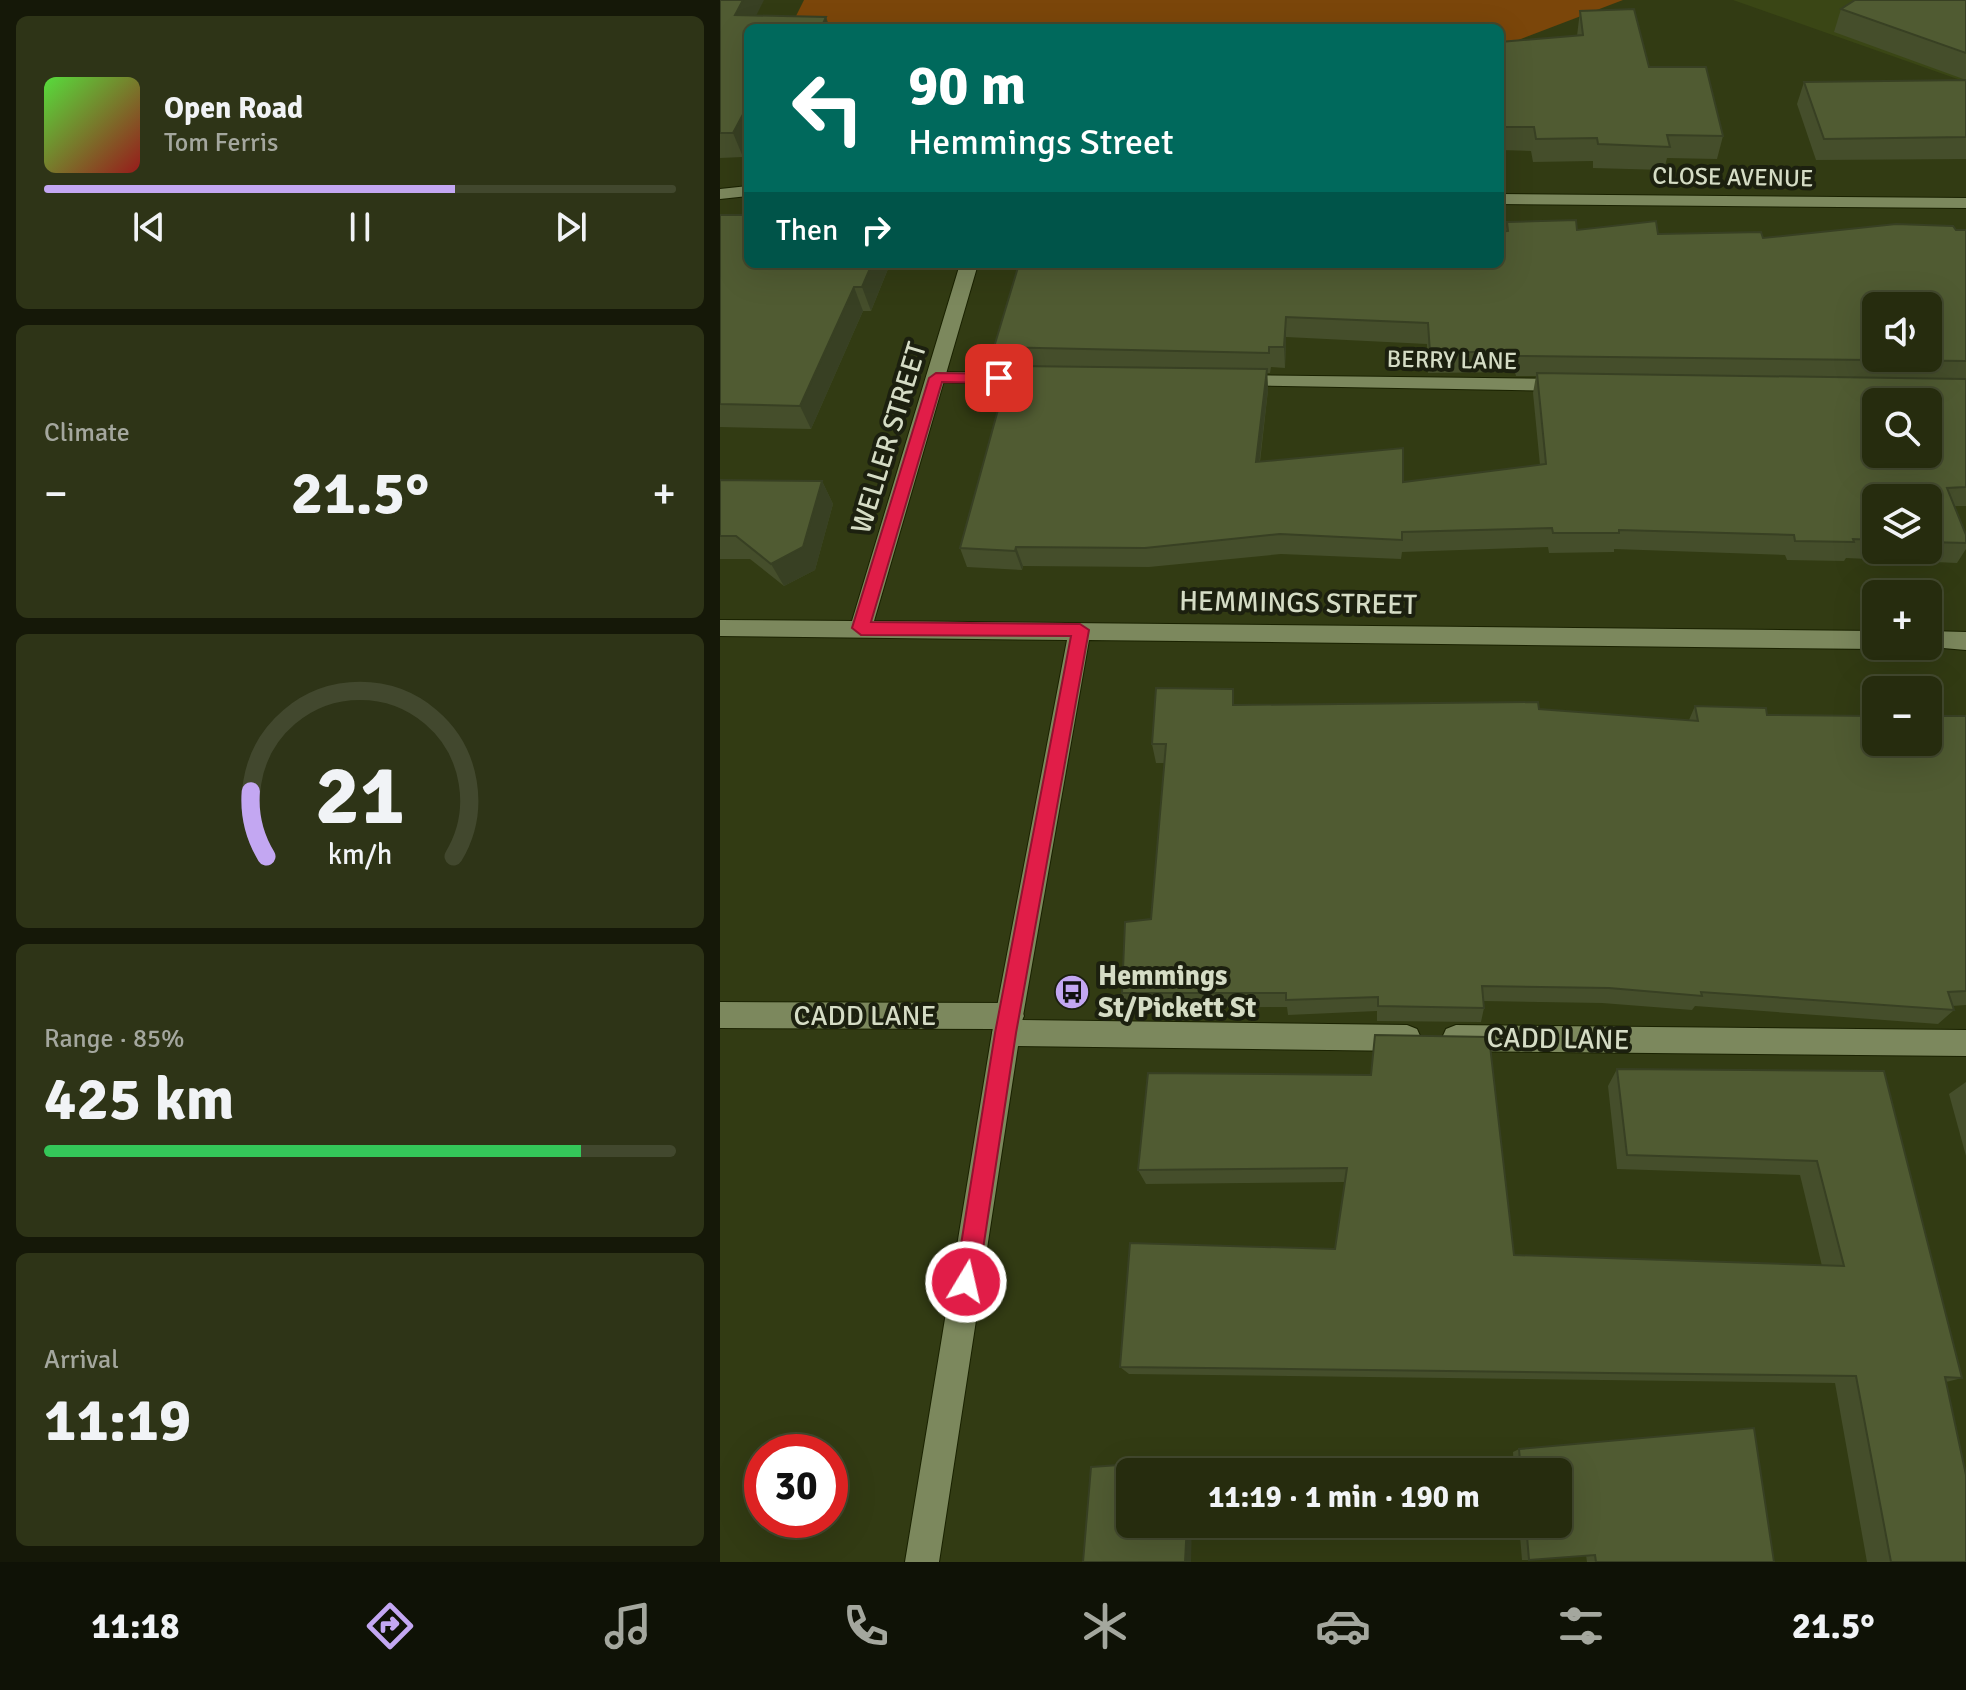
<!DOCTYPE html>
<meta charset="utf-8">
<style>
:root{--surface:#262c0e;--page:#2e3417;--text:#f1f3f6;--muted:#a4a79e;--line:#42482e;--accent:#c3a7f2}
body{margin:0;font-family:Signika,sans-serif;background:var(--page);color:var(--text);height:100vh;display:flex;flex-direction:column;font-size:30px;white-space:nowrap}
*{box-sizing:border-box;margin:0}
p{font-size:26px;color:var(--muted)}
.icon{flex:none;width:44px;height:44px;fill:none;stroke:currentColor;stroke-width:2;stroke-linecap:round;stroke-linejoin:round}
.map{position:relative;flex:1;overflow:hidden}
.sheet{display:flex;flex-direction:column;gap:16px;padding:16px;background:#151808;width:720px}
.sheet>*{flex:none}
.top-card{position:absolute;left:24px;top:24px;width:760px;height:244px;border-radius:12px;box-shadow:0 8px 32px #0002,0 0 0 2px var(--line);background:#00695c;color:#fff;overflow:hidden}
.fabs{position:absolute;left:1142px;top:292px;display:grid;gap:16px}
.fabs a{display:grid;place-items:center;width:80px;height:80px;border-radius:12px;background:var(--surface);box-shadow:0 8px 32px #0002,0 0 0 2px var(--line);font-size:40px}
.speed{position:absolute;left:24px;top:1434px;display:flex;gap:16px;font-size:40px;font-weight:700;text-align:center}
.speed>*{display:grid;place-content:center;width:104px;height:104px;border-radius:50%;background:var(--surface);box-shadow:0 8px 32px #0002,0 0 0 2px var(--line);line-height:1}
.speed .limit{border:12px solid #d22;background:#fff;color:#111}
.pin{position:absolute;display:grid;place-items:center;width:68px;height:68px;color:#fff;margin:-34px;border-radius:16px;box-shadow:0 4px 12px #0006}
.me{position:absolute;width:88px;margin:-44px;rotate:9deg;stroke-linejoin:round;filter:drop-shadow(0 0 6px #0008)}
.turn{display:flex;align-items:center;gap:28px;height:168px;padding:0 32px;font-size:36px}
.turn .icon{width:104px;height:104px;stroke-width:2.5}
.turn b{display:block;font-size:56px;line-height:68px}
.then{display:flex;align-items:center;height:76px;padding:0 32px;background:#0003;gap:16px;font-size:30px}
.big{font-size:60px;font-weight:800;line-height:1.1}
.sheet .tile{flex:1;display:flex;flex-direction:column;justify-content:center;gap:12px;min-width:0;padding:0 28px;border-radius:12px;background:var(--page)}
.sheet .dial{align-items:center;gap:0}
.dial svg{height:208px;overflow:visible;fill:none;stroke:var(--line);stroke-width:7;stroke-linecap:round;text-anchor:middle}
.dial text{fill:var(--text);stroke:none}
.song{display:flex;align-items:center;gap:24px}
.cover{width:96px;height:96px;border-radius:12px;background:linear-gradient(135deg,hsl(110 70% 55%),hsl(0 70% 35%))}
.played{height:8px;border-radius:4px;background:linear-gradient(90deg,var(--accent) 65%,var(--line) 65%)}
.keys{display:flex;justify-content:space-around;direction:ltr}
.heat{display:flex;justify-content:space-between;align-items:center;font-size:44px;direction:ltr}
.charge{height:12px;border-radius:6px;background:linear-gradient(90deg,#34c759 85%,var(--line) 0)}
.trip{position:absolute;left:396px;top:1458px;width:456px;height:80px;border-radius:12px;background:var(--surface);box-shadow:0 8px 32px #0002,0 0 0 2px var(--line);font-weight:800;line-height:80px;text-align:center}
.menu{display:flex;height:128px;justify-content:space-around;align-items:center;background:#0f1206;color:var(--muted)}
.menu .icon{width:56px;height:56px}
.menu .on{color:var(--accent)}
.menu b{font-size:36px;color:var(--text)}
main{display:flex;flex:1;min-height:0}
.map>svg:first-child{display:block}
.built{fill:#3a4615}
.green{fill:#7b460a}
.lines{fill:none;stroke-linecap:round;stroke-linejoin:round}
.lane-casing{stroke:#1a2200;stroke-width:2}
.street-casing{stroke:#1a2200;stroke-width:2}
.lane{fill:#7c885d;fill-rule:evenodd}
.street{fill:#7c885d;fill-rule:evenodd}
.wall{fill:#454e2b;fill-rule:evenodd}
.shaded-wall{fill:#384023}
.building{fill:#505b32;stroke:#384023;stroke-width:2;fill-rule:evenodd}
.route{fill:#e11d48;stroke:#92132f;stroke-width:2}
.labels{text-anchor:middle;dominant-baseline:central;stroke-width:8;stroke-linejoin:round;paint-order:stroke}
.far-street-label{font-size:24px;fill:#d5dcc5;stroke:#1c200f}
.street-label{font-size:28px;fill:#d5dcc5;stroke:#1c200f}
.poi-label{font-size:28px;font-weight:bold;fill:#d5dcc5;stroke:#1c200f;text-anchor:start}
</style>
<main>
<section class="sheet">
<div class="tile">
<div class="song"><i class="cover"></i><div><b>Open Road</b><p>Tom Ferris</p></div></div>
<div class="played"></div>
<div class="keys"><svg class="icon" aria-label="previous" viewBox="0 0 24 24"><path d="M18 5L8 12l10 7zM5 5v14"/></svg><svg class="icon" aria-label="pause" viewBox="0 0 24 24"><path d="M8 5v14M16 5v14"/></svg><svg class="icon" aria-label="next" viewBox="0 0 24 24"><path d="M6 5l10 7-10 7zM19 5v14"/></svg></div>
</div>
<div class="tile"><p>Climate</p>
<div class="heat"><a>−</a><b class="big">21.5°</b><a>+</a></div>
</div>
<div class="tile dial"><svg viewBox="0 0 100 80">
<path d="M14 69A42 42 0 1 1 86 69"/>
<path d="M14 69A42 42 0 0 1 8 44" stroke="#c3a7f2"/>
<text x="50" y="56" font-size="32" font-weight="700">21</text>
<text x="50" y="72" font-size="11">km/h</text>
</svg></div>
<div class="tile"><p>Range · 85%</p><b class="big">425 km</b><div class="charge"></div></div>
<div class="tile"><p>Arrival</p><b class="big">11:19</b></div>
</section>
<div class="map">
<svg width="1246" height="1562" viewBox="0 0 1246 1562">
<rect width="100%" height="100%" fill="#323b13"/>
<polygon class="built" points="1013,0 1246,0 1246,82"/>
<polygon class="green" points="84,0 903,0 780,47 780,28 70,28"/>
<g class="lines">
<g class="lane-casing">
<g id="lane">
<polygon points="28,186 28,196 0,199 0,189"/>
<polygon points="216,372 320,373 329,379 320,385 209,382 207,378"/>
<polygon points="516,375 848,379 857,385 848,391 509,385 507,381 509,377"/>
<polygon points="0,1002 290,1003 300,1007 304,1016 302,1020 687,1025 697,1029 701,1038 697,1047 687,1051 286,1046 276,1042 272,1033 274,1029 0,1028"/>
<polygon points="736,1025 1246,1030 1246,1056 736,1051 726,1047 722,1038 726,1029"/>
</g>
</g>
<g class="street-casing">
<g id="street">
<polygon points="780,194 1246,198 1246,208 780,204"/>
<polygon points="240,264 258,264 154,621 1156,631 1156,646 1164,646 1156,649 369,640 300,1033 219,1562 185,1562 272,1033 347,640 0,636 0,620 132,621"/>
<polygon points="1208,631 1246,632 1246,650 1200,646 1208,646"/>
</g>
</g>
<use href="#lane" class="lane"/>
<use href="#street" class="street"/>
</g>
<g class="wall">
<polygon points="0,0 28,28 23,157 0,158"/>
<polygon points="1246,0 1246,80 1114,32 1121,9"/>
<polygon points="860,11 929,67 1003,136 997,159 947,158 944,170 873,168 873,161 813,162 811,151 780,150 780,42 857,36"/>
<polygon points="1246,80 1246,159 1096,160 1077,104 1084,82"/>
<polygon points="0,215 170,264 151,311 143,311 91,429 0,427"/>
<path d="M 787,222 L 857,230 L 1043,238 L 1246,230 L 1246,506 L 1235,506 L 1246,535 L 1246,549 L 1237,563 L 1126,558 L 1124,561 L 1067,560 L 1065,555 L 894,549 L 894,552 L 829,553 L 828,547 L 682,552 L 681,559 L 561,554 L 429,567 L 303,566 L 302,570 L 247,567 L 240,548 L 290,368 L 280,368 L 274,347 L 786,231 ZM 566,337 L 707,344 L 708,373 L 795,372 L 796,376 L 816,376 L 813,393 L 820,465 L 683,482 L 540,462 L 548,390 L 547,373 L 550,373 L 551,367 L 565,368 ZM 1156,498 L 1208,498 L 1208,550 L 1156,550 Z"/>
<polygon points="0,480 102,481 113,504 95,570 64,586 30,559 0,559"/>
<polygon points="515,705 819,709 969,720 975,706 1047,715 1246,716 1246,1005 1232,1006 1234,1010 1218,1024 975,1006 972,1010 882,1003 763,1001 764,1008 761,1022 657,1021 657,1011 568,1015 567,1007 408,1008 402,993 431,919 445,763 436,763 432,744"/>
<polygon points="897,1069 1164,1071 1242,1378 1226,1382 1246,1562 1147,1562 1115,1383 409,1374 400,1367 615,1249 625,1182 426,1184 418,1170 651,1075 794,1255 1102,1266 1080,1175 897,1169 888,1086"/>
<polygon points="1246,1082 1246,1156 1229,1094"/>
<polygon points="799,1449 1054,1562 867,1562 866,1555 809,1560 802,1560 799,1524 838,1524 838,1472 794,1472 793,1452"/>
</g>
<g class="shaded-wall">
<polygon points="23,0 44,0 30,28 15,15"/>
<polygon points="106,17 110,28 101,28"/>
<polygon points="28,105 28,148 23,157 13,133"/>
<polygon points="152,264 170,264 151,311 142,287"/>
<polygon points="134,287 143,311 91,429 80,406"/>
<polygon points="566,317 566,337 565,368 564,347"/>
<polygon points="547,369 548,390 537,482 536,462"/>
<polygon points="102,481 113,504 95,570 64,586 51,564"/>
<polygon points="296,547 303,566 302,570 295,551"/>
<polygon points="469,1460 474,1463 474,1472 469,1472"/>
<polygon points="467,1524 472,1524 471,1562 465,1562"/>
</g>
<g class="building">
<polygon points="0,0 23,0 15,15 106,17 101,28 28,28 28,105 13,133 0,133"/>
<polygon points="1135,0 1246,0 1246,53 1121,9"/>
<polygon points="914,9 929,67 986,67 1003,136 947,135 950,147 878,144 877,138 816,139 814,127 780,127 780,42 863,35 860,11"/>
<polygon points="1246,80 1246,137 1104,139 1084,82"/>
<polygon points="0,215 28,215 28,264 152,264 142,287 134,287 80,406 0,404"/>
<path d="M 856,220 L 857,230 L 936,221 L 938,234 L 1041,232 L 1043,238 L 1176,224 L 1233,226 L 1236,230 L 1246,230 L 1246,361 L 799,356 L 798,351 L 710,353 L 708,323 L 566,317 L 564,347 L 549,347 L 549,353 L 274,347 L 299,264 L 780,264 L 780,232 L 788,231 L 787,222 ZM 1156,306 L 1208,306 L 1208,358 L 1156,358 Z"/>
<path d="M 290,366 L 547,369 L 536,462 L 683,448 L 683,482 L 826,464 L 817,373 L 1246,379 L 1246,487 L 1227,488 L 1246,535 L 1246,543 L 1208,542 L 1208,498 L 1156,498 L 1156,540 L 1133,539 L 1134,542 L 1075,541 L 1074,535 L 899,530 L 899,533 L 833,533 L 832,528 L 682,532 L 682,540 L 560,534 L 425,548 L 296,547 L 295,551 L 240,548 ZM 1156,402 L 1208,402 L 1208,454 L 1156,454 Z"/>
<polygon points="0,480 102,481 83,547 51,564 16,536 0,536"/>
<polygon points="436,688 513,689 513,705 818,702 819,709 978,721 975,706 1046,708 1047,715 1156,716 1156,742 1208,742 1208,716 1246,716 1246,991 1228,992 1234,1010 981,992 982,996 889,988 762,986 764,1008 658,1006 658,997 566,1000 566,993 402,993 405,922 431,919 446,744 432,744"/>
<polygon points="655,1035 769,1037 794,1255 1124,1266 1097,1161 907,1155 897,1069 1164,1071 1242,1378 1225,1377 1246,1475 1246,1562 1171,1562 1136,1376 400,1367 410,1243 615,1249 627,1168 418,1170 428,1073 651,1075"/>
<polygon points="1034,1428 1054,1562 876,1562 875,1555 809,1560 806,1524 838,1524 838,1472 801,1472 799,1449"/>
<polygon points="469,1460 469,1472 410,1472 410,1524 467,1524 465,1562 363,1562 371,1467"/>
</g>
<polygon class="route" points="216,373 279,374 286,378 279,383 222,382 151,622 360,624 369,630 296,1033 258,1282 255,1290 246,1294 238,1290 235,1282 275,1033 351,636 141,635 132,628 209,378"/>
<defs>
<g id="bus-disc" transform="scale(1.8)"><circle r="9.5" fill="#c3a7f2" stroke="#1c200f"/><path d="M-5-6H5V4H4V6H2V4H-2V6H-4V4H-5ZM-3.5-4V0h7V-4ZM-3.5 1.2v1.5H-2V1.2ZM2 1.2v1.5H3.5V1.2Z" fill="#111"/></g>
</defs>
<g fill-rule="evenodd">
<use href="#bus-disc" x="352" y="992"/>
</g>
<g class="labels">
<g class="far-street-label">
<text transform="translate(1013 177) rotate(1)">CLOSE AVENUE</text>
<text transform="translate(732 360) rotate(1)">BERRY LANE</text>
</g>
<g class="street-label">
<text transform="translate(169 438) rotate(-73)">WELLER STREET</text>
<text transform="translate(578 603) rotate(1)">HEMMINGS STREET</text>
<text x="145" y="1016">CADD LANE</text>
<text transform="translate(838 1039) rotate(1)">CADD LANE</text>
</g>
<g class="poi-label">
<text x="378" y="976">Hemmings<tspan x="378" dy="32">St/Pickett St</tspan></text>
</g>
</g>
</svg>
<div class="fabs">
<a><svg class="icon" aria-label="sound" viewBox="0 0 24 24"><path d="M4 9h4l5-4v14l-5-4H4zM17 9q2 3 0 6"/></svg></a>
<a><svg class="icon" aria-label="search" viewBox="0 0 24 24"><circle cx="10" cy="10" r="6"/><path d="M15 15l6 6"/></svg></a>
<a><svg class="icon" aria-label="layers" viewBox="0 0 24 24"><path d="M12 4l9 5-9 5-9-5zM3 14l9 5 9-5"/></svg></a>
<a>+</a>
<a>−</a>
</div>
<div class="speed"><div class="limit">30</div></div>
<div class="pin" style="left:279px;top:378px;background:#d93025"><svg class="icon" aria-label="arrive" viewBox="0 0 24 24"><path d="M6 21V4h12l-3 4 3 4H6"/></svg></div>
<svg class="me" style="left:246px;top:1282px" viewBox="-20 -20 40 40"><circle r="17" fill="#e11d48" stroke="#fff" stroke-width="3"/><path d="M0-11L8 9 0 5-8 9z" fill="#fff"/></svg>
<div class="trip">11:19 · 1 min · 190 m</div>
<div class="top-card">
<div class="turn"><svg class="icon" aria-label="left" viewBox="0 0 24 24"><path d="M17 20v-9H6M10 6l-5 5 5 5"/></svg><div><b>90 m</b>Hemmings Street</div></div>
<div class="then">Then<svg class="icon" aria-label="right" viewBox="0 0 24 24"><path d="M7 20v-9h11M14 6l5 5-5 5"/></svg></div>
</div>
</div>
</main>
<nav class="menu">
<b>11:18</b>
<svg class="icon on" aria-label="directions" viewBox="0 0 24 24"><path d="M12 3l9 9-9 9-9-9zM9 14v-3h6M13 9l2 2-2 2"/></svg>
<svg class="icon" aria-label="music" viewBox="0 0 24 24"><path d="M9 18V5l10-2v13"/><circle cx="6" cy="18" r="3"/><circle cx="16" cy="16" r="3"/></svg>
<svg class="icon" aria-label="phone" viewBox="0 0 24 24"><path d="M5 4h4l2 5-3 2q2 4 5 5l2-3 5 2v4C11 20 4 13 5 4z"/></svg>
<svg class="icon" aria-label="climate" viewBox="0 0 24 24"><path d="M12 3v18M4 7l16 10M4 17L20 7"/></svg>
<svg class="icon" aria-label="car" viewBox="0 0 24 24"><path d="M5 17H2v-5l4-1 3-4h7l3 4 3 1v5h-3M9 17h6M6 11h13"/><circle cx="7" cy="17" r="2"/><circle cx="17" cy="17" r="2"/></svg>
<svg class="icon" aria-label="filters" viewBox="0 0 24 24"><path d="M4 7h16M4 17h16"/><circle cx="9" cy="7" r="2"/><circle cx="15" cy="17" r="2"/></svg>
<b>21.5°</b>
</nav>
